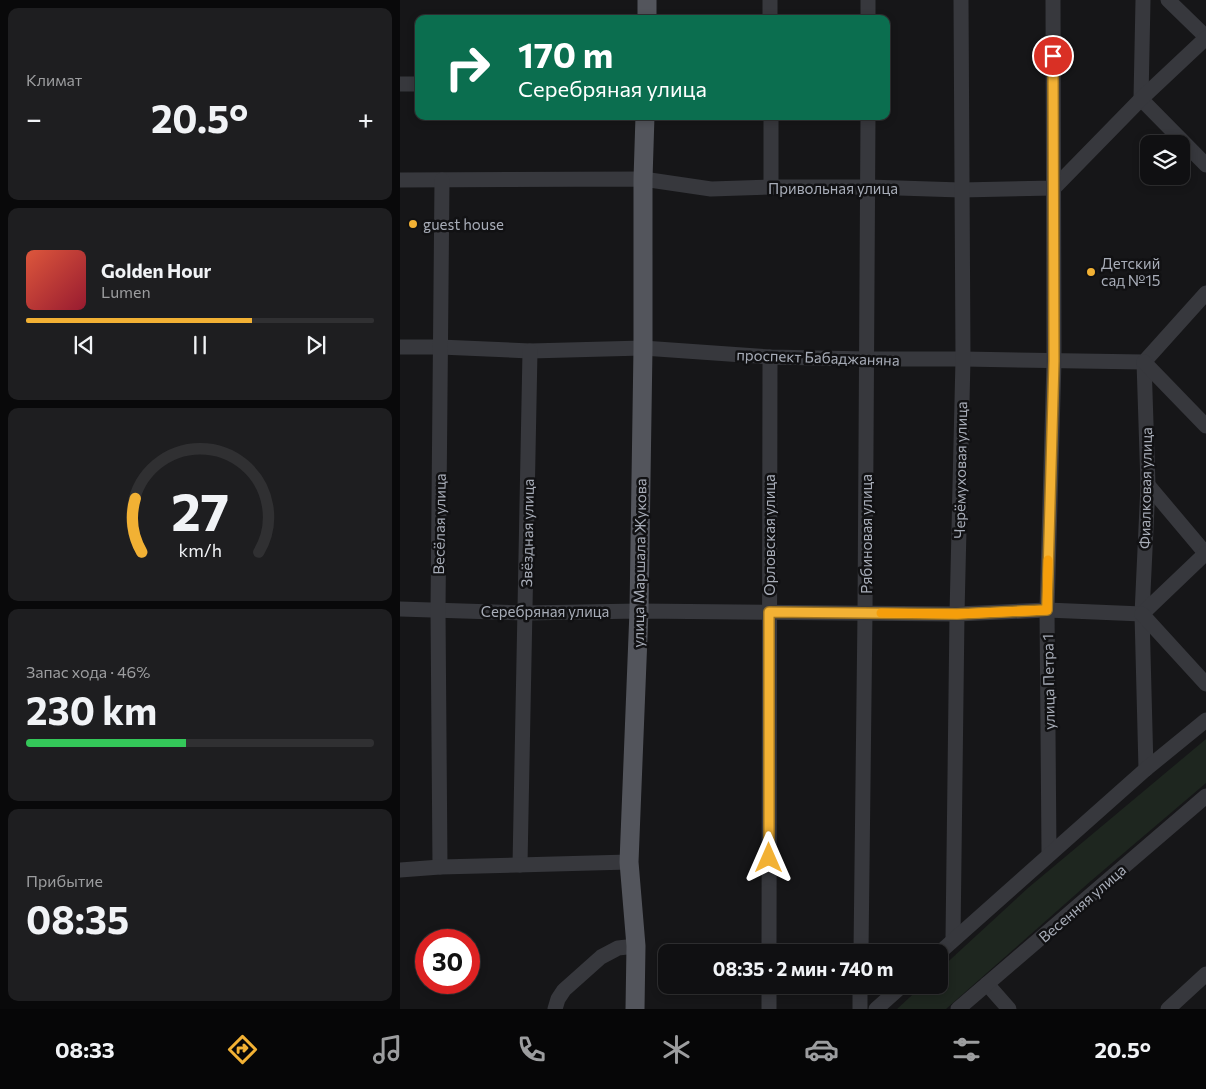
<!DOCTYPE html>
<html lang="ru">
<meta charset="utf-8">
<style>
:root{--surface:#101012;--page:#1e1e20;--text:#f1f3f6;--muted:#9c9d9f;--line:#303032;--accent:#f2b134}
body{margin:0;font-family:Commissioner,sans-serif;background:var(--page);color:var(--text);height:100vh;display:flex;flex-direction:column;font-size:19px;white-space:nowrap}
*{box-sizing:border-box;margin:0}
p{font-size:16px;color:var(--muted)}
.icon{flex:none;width:28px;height:28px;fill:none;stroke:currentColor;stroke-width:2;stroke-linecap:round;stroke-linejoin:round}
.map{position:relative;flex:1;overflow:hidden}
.details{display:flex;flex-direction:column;gap:8px;padding:8px;background:#09090a;width:400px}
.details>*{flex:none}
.banner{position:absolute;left:15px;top:15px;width:475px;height:105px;border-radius:10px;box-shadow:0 2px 8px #0003,0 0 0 1px var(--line);background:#0b6e4f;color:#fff;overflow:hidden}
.buttons{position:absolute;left:740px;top:135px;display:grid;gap:10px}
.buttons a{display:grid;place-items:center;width:50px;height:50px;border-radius:10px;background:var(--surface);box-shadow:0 2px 8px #0003,0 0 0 1px var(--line);font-size:25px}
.speed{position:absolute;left:15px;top:929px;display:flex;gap:10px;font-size:25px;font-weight:700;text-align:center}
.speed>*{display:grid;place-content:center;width:65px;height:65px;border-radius:50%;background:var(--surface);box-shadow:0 2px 8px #0003,0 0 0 1px var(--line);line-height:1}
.speed .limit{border:8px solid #d22;background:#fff;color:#111}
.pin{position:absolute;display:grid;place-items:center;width:42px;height:42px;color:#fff;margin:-21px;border:2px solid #fff;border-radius:50%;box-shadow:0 1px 5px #0007}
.me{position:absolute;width:55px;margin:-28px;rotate:0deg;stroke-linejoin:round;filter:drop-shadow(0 0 4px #0008)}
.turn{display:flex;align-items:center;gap:18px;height:105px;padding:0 20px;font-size:22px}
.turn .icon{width:65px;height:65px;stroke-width:2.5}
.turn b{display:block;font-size:35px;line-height:42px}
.big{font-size:38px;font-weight:700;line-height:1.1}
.details .tile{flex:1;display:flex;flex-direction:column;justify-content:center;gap:8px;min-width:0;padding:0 18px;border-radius:10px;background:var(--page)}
.details .dial{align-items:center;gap:0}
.dial svg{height:130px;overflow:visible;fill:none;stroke:var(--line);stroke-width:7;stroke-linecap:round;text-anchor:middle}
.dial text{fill:var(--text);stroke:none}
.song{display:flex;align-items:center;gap:15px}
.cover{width:60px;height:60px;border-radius:8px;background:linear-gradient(135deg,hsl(10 70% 55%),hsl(350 70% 35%))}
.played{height:5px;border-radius:2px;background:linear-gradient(90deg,var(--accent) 65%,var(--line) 65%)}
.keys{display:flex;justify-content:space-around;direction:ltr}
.heat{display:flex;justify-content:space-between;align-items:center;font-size:28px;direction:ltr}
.charge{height:8px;border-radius:4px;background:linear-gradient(90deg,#34c759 46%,var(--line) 0)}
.trip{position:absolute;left:258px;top:944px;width:290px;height:50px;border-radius:10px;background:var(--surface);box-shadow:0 2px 8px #0003,0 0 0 1px var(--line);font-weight:700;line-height:50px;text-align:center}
.menu{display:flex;height:80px;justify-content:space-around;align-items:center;background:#060607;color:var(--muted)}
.menu .icon{width:35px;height:35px}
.menu .current{color:var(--accent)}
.menu b{font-size:22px;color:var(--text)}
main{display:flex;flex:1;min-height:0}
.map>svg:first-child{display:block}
.green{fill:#1e261f}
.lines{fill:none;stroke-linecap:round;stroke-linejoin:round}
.minor{stroke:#37383d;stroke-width:15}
.major{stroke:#53555c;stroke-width:19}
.route-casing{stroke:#9d7322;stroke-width:12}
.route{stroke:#f2b134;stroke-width:9}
.slow{stroke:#f59e0b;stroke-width:9}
.poi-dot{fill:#f2b134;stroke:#111113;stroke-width:2}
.labels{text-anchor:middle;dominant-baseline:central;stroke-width:5;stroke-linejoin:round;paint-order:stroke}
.street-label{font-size:15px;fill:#a8adb8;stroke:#111113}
.poi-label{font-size:15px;fill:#a8adb8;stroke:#111113;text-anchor:start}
</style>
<main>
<section class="details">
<div class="tile"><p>Климат</p>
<div class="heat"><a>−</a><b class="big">20.5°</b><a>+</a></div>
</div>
<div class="tile">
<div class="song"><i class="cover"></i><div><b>Golden Hour</b><p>Lumen</p></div></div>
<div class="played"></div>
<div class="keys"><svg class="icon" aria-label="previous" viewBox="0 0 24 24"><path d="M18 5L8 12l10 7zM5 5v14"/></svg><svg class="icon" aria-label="pause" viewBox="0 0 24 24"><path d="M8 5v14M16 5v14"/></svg><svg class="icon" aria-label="next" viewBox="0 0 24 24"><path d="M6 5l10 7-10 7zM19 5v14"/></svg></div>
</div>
<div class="tile dial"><svg viewBox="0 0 100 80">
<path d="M14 69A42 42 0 1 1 86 69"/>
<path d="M14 69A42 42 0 0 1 10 36" stroke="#f2b134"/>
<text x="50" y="56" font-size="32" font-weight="700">27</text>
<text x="50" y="72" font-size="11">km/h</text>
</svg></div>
<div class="tile"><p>Запас хода · 46%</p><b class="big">230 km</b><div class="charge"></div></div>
<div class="tile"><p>Прибытие</p><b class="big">08:35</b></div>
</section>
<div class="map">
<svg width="806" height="1009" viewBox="0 0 806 1009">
<rect width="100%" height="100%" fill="#161618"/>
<polygon class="green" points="806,739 806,783 692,880 546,1009 497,1009 523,985 539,985 539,970 628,888"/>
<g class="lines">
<g class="minor">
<polyline points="370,0 370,19"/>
<polyline points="468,0 468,19"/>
<polyline points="743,0 741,99 806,165"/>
<polyline points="768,0 806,37"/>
<polyline points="0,84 19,84"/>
<polyline points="371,116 371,187"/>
<polyline points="0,180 243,179 311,189 371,187 468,187 561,190 654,188 741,99 806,38"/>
<polyline points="0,347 40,347 130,351 243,348 370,357 467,359 563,359 744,362 806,293"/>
<polyline points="744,362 748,485 742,614 746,769"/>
<polyline points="744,362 806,426"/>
<polyline points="748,485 806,554"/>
<polyline points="0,609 126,613 239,611 557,614 647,610 742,614 806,553"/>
<polyline points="742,614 806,684"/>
<polyline points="649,853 647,610 654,361 653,0"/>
<polyline points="120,865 130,351"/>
<polyline points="40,867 38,610 42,180"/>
<polyline points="0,870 40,867 229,862"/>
<polyline points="553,939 557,614 563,359 561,0"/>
<polyline points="369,952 370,357"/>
<polyline points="461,952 465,613 468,116"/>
<polyline points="539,953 746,769 806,720"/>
<polyline points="587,984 609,1009"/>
<polyline points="155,1009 158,999 164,990 201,957 218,948 236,946"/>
<polyline points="369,1009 369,985"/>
<polyline points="460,1009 460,985"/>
<polyline points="476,1009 503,985"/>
<polyline points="558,1009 806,796"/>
<polyline points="768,1009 806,974"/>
</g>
<g class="major">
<polyline points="247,19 247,0"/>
<polyline points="235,1009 236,946 229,862 239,611 243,348 243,179 245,116"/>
</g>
</g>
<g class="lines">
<g class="route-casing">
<polyline id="route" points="369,858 369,612 557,614 647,610 654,361 653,56"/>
</g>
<use href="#route" class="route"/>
<polyline class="slow" points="481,613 557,614 647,610 648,560"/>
</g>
<g class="poi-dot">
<circle cx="13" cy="224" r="5"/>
<circle cx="691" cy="272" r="5"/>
</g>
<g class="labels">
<g class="street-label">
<text x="433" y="188">Привольная улица</text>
<text transform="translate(418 357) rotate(2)">проспект Бабаджаняна</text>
<text transform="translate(560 470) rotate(-89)">Черёмуховая улица</text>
<text transform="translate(745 488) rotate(-89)">Фиалковая улица</text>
<text transform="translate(39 524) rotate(-89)">Весёлая улица</text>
<text transform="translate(127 533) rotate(-89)">Звёздная улица</text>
<text transform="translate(466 534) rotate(-90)">Рябиновая улица</text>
<text transform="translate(369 535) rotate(-90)">Орловская улица</text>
<text transform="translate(239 563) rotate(-89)">улица Маршала Жукова</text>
<text x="145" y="611">Серебряная улица</text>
<text transform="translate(648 682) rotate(-91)">улица Петра 1</text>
<text transform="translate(682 903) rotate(-41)">Весенняя улица</text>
</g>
<g class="poi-label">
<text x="23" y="224">guest house</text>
<text x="701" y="263">Детский<tspan x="701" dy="17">сад №15</tspan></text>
</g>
</g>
</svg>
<div class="buttons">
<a><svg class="icon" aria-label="layers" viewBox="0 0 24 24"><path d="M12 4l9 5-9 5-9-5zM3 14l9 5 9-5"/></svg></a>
</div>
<div class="speed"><div class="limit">30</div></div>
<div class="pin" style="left:653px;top:56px;background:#d93025"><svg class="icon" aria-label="arrive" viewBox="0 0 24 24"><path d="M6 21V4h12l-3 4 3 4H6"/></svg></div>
<svg class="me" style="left:369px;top:858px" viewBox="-20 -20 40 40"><path d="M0-17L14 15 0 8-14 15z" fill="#f2b134" stroke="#fff" stroke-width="4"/></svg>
<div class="trip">08:35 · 2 мин · 740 m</div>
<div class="banner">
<div class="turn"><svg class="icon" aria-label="right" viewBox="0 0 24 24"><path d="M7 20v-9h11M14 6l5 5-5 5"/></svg><div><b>170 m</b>Серебряная улица</div></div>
</div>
</div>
</main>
<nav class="menu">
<b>08:33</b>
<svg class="icon current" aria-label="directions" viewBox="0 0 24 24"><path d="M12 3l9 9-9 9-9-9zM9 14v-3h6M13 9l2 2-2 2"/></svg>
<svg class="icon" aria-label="music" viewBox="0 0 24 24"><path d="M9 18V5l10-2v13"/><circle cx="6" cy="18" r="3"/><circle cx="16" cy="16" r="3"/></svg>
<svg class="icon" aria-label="phone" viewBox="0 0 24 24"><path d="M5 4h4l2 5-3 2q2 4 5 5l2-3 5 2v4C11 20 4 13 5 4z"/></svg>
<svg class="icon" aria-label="climate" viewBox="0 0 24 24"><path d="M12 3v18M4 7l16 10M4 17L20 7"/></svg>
<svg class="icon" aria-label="car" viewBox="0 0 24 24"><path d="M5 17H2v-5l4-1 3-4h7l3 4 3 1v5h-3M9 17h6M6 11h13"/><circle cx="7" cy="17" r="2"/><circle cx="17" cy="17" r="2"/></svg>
<svg class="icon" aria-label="filters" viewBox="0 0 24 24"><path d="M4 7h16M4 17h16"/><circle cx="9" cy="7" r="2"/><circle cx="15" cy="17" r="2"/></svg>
<b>20.5°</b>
</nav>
